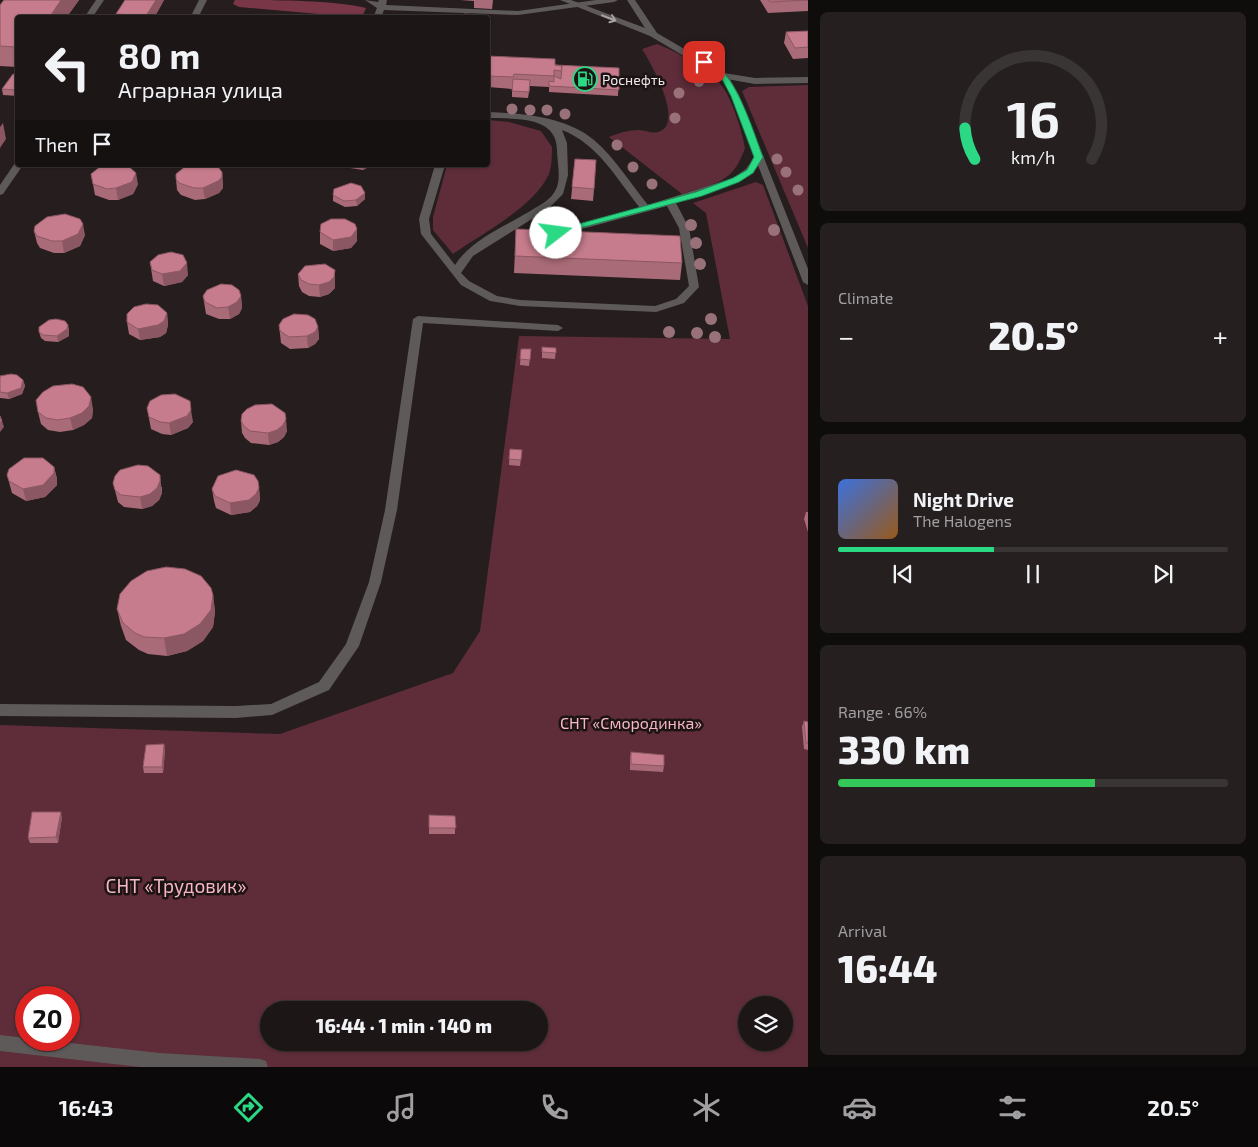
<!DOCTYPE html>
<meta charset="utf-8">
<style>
:root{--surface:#1c1616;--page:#251f1f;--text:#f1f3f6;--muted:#a09fa1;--line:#3a3535;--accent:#2bd884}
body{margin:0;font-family:"Exo 2",sans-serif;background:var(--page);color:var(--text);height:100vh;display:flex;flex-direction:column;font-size:19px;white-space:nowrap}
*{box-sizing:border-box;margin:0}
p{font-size:16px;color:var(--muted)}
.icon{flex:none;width:28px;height:28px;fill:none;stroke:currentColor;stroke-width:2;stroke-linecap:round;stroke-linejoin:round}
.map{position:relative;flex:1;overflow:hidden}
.details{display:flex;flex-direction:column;gap:12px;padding:12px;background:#0f0c0c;width:450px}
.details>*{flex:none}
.hud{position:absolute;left:15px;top:15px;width:475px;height:152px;border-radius:5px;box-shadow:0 1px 4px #0004,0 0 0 1px var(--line);background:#1c1616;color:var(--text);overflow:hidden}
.controls{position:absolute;left:738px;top:996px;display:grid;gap:10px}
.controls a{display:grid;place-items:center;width:55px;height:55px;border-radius:50%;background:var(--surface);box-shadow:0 1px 4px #0004,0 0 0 1px var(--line);font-size:25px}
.speed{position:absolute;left:15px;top:986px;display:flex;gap:10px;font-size:25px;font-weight:700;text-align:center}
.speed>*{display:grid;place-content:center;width:65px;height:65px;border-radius:50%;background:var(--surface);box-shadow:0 1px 4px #0004,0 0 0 1px var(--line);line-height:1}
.speed .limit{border:8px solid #d22;background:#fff;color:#111}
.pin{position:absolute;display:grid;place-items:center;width:42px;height:42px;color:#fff;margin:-21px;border-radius:10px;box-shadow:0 2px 8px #0006}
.me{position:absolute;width:55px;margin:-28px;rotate:75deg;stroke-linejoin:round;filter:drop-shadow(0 0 4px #0008)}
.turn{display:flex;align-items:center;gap:18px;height:105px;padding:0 20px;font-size:22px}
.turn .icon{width:65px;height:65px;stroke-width:2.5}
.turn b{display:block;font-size:35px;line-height:42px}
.then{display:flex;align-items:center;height:48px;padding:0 20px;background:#0003;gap:10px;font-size:19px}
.big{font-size:38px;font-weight:800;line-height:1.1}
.details .card{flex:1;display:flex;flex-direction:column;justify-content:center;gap:8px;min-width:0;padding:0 18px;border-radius:8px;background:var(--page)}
.details .dial{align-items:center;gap:0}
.dial svg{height:130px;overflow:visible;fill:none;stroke:var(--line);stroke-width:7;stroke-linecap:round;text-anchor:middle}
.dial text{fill:var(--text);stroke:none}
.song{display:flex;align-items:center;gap:15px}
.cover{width:60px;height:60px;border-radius:8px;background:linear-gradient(135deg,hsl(220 70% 55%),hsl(30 70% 35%))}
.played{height:5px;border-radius:2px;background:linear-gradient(90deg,var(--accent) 40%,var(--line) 40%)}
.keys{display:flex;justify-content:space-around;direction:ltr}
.heat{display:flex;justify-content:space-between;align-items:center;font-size:28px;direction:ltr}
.charge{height:8px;border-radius:4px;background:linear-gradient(90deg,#34c759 66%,var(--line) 0)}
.trip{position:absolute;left:260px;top:1001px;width:288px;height:50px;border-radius:25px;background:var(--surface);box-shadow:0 1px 4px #0004,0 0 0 1px var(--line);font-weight:800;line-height:50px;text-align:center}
.tab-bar{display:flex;height:80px;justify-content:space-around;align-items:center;background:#0b0909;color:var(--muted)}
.tab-bar .icon{width:35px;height:35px}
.tab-bar .selected{color:var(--accent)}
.tab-bar b{font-size:22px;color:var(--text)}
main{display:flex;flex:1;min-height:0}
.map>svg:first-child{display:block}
.green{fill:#5e2d39;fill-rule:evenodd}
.forest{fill:#783647}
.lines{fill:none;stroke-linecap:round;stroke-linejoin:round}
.lane{fill:#5e5a5a;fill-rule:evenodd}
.street{fill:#5e5a5a;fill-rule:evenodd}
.tree{fill:#997279}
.wall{fill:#aa6b78}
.shaded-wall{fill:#8b5762}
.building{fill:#c67c8c;stroke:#8b5762}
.oneway{stroke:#a6a1a2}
.route{fill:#2bd884;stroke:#1c8c56}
.labels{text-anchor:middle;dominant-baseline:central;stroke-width:5;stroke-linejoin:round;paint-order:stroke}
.far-poi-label{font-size:14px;fill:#efe8e9;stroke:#1c1315;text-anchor:start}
.park-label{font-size:16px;fill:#f7b8c4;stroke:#1c1315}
.near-park-label{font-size:19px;fill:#f7b8c4;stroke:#1c1315}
</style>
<main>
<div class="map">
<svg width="808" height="1067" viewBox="0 0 808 1067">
<rect width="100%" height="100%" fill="#261d1e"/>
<g class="green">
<path d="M 657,44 C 676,51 710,70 722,86 C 733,101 742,131 745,148 C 733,184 715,183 682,194 L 609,137 C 619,133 628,130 639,130 C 646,130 651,134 658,132 C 686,125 651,63 642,49 Z"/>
<polygon points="808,85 808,248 742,91 749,87"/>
<path d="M 488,120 L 509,122 L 541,131 L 552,147 C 552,155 552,166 549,174 C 534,207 483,233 453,254 L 433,230 L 433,217 L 447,165 L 488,165 Z"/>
<path d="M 756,182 L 763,185 L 808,306 L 808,1067 L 0,1067 L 0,725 L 280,734 L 453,673 L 480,631 L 519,336 L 730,339 L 706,213 L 693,203 ZM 26,998 L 69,998 L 69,1040 L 26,1040 ZM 746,1005 L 784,1005 L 784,1042 L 746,1042 ZM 269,1010 L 539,1010 L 539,1042 L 269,1042 Z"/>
</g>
<path class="forest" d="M 235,0 C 270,0 334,0 366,8 L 363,15 L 352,17 L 239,7 L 233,4 Z"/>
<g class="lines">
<g class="lane">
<polygon points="96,0 104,0 92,18 84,18"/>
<polygon points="199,0 207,0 198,18 190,18"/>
<polygon points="365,0 378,2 379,0 387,0 386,5 518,11 596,0 618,0 614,2 518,15 384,10 381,18 373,18 377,8"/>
<polygon points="724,73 755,78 808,77 808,83 755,84 721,78 721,74"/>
<path d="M 488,112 C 522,113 567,117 594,140 C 615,158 631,184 648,205 L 733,178 L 746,169 L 756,155 L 762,155 L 764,157 L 753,173 L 739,182 L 676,203 L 689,228 L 699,287 L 684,303 L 656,312 L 520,306 L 490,301 L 461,285 L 421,234 L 419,219 L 435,165 L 445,165 L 429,219 L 431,234 L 455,265 C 472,238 509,225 535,208 C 542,204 551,199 555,191 C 562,180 557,162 557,150 C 557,115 513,119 488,118 ZM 562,130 C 598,144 616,178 640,208 L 552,231 L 551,233 L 556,236 L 667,206 L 679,228 L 689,286 L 676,299 L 655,306 L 520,300 L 497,296 L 469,281 L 461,273 L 473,256 L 548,209 L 563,194 L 568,175 L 567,143 Z"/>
<polygon points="18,162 18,165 23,165 3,194 0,195 0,185 15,163"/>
<polygon points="418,316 558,325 563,328 558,331 423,323 397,510 381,582 359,646 329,690 272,715 236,718 0,716 0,704 236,706 271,704 319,682 346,644 369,582 385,510 413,319"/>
<polygon points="0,1035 26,1038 26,1040 44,1040 159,1053 260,1059 266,1061 268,1067 140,1067 0,1051"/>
</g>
<polygon class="street" points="560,0 571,0 645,28 627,0 635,0 657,33 727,74 739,95 808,269 808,285 803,282 731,95 721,78 650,36"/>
</g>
<g class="tree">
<circle cx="699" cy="82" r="5"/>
<circle cx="679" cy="93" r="5.5"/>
<circle cx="512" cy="109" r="5.5"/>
<circle cx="530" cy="110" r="5.5"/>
<circle cx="547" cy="110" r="5.5"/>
<circle cx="565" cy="114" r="5.5"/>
<circle cx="675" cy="118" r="5.5"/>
<circle cx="617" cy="145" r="5.5"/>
<circle cx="777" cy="159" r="5.5"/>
<circle cx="633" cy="167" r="5.5"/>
<circle cx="786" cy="172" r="5.5"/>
<circle cx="652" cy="184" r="5.5"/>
<circle cx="798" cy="190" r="5.5"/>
<circle cx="691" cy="225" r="6"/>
<circle cx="774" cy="230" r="6"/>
<circle cx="696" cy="243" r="6"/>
<circle cx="700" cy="264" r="6"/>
<circle cx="711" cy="319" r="6"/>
<circle cx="669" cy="332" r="6"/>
<circle cx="697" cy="333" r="6"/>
<circle cx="715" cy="337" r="6"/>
</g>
<g class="wall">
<polygon points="4,0 79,0 66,18 18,18 18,69 17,67 0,66 0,5"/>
<polygon points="125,0 164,0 154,18 117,18 116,14"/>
<polygon points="460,0 493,0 492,9 474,8 474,1"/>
<polygon points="760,0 808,0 808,11 768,13"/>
<polygon points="808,31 808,58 793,59 784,43 786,32"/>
<polygon points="488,56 555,65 619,68 618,96 549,92 549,87 530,86 528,98 512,97 512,89 488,87"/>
<polygon points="18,75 18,96 3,95 2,89"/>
<polygon points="575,159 594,189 593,201 571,199"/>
<polygon points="346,165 372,165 363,170 350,168"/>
<polygon points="222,172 223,188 219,193 205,199 195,200 181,195 177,190 176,179"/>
<polygon points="91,174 138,184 133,194 118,200 109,200 95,195"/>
<polygon points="365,193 365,199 357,206 345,207 333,201 333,195"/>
<polygon points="516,229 682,263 680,280 514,273"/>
<polygon points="34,231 85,235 80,246 64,253 54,253 40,248 37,243"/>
<polygon points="320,232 357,241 351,248 333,251 320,244"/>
<polygon points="150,262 188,275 182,282 164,286 153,281"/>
<polygon points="298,274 335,288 329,294 320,297 309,296 302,292 299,286"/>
<polygon points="203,296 241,296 242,308 239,314 230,319 219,319 206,314"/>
<polygon points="167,313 168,325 166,333 160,337 140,340 129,334 127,322"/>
<polygon points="68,325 69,331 69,336 58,342 45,341 41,338 39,332"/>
<polygon points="279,325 318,327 319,339 315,344 308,348 290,349 281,343"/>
<polygon points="542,347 556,348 555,359 542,358"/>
<polygon points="521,349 531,349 529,366 520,365"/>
<polygon points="0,376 23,380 25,386 22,394 9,399 0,398"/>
<polygon points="147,408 193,422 188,428 171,435 162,434 151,429"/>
<polygon points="93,409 92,418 84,425 73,430 60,432 48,430 41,424 38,412"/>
<polygon points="241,421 287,431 284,437 278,442 269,445 251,443 245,438 242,433"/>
<polygon points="510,449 522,450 520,466 509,465"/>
<polygon points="54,467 57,479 57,485 45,497 26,501 12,493 7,475"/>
<polygon points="113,483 162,487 162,493 159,500 152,506 142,509 124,507 118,502"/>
<polygon points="259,488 260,500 257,506 250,512 231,515 216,508 214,501 212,489"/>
<polygon points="806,512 808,512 808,532 804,519"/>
<polygon points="213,595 215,612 213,627 203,641 187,651 167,656 148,654 139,650 126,640 121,626 117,609"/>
<polygon points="804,721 808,722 808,750 804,749 802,727"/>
<polygon points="164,744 165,750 163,773 144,773 143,767"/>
<polygon points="631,752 664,766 663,772 630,770 630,758"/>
<polygon points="429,815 455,816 455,834 429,834"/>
<polygon points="62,817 58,843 30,843 28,838"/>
</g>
<g class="shaded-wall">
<polygon points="61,0 79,0 66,18 49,18"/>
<polygon points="156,0 164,0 154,18 147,18 146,16"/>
<polygon points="3,123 6,139 0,148 0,127"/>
<polygon points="363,165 372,165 363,170"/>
<polygon points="222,172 223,188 219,193 205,199 203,188"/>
<polygon points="136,173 138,184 133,194 118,200 116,188"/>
<polygon points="365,193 365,199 357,206 356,200"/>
<polygon points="83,224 85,235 80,246 64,253 62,241"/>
<polygon points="357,229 357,241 351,248 333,251 333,240"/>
<polygon points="187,263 188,275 182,282 164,286 162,274"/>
<polygon points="335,270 335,288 329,294 320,297 319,285"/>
<polygon points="241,296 242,308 239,314 230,319 228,307"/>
<polygon points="167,313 168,325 166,333 160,337 140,340 138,329"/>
<polygon points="68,325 69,331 69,336 58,342 57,336"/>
<polygon points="318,327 319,339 315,344 308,348 307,336"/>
<polygon points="23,380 25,386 22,394 9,399 7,393"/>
<polygon points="91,397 93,409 92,418 84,425 73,430 70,418"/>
<polygon points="191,410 193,422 188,428 171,435 169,423"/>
<polygon points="286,419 287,431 284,437 278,442 269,445 268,433"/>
<polygon points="2,421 4,427 0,432 0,423"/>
<polygon points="54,467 57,479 57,485 45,497 26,501 23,489"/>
<polygon points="160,475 162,493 159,500 152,506 142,509 140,497"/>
<polygon points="259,488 260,500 257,506 250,512 231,515 230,503"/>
<polygon points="213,595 215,612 213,627 203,641 187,651 167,656 164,638"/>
<polygon points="164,744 165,750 163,773 162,767"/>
<polygon points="61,812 62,817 58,843 56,837"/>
</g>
<g class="building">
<polygon points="4,0 61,0 49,18 18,18 18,50 14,50 15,47 0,46 0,5"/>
<polygon points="125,0 156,0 146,16 116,14"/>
<polygon points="768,0 808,0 770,2"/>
<polygon points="464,14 489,16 488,21 488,18 463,18"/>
<polygon points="808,31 808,47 795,48 786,32"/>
<polygon points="488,56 555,59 555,65 562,66 561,71 554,70 554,76 514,74 513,77 488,76"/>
<polygon points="555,65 619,68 619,90 549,86 549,81 554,82 554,76 561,79 562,66"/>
<polygon points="13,74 18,75 18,89 16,90 2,89"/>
<polygon points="513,79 530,80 529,92 512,91"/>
<polygon points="575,159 596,160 594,189 572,187"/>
<polygon points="105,165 127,165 136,173 132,182 116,188 107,189 93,184 91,174 101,166"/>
<polygon points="187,165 211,165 218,167 222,172 222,177 218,181 203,188 194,188 179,183 176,179 176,174"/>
<polygon points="351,183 361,186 365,193 356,200 344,201 333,195 334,189"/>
<polygon points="65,214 80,219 83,224 78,234 62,241 52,241 37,236 34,231 35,226 47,217"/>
<polygon points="331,219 345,219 355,224 357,229 351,237 333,240 320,232 321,224"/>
<polygon points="516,229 680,236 682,263 515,256"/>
<polygon points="171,252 183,255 187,263 180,271 162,274 152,270 150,262 158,255"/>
<polygon points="325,264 335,270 334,277 329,282 319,285 309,284 301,280 298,274 305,266"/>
<polygon points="221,284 232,285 239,290 241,296 237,302 228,307 217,308 205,302 203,296 207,290"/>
<polygon points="146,304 158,305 167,313 164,321 158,325 138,329 127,322 127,314 134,307"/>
<polygon points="294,314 308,315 315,319 318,327 315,332 307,336 289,337 280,331 279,325 283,319"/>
<polygon points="56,319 65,321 68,325 67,329 57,336 43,335 39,332 39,327 49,320"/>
<polygon points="542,347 556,348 556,353 542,352"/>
<polygon points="521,349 531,349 530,360 520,359"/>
<polygon points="11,374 17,375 23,380 21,388 7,393 0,392 0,376"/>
<polygon points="72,384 83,387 91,397 89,406 82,413 70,418 58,420 46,418 38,412 36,400 43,392 53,386"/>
<polygon points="175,394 190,401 191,410 187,416 169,423 160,422 149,417 147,408 150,401 161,395"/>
<polygon points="272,404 285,413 286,419 283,425 277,430 268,433 250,431 244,426 241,421 242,414 247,409 255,405"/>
<polygon points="0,416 2,421 0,423"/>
<polygon points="510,449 522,450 521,460 509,459"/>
<polygon points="24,458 43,458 54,467 54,473 43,485 23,489 9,481 7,475 9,469"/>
<polygon points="138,465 148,466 160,475 160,481 157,488 150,494 140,497 121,495 115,490 113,483 115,476 120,470"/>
<polygon points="236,470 254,475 258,481 259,488 256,494 249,500 230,503 215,496 212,489 218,476"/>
<polygon points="166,567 185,569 201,576 211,588 213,595 211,610 200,624 184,634 164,638 144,637 135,633 123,623 117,609 120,594 131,581 147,571"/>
<polygon points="804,721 808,722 808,743 806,743"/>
<polygon points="164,744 162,767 143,767 146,745"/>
<polygon points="631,752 664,755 664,766 631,764"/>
<polygon points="32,812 61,812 56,837 28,838"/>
<polygon points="429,815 455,816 456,828 429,828"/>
</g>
<defs><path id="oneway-shaft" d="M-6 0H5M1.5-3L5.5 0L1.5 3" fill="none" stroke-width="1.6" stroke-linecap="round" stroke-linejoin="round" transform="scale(1.25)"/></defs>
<use class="oneway" href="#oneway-shaft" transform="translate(609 18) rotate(21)"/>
<path class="route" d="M 701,61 C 732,57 754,135 763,157 L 753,173 L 739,182 L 702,196 L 553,235 L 553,231 L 696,192 L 733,178 L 747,170 L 754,157 L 731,96 L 721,77 L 701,64 Z"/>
<defs>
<g id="fuel-ring" transform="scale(1.25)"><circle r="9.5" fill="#1c1315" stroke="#2bd884" stroke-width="1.5"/><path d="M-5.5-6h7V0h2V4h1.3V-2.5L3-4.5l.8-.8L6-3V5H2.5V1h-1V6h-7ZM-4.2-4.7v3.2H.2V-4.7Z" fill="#2bd884"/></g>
</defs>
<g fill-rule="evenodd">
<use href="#fuel-ring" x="585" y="79"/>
</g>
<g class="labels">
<g class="far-poi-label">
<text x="602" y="79">Роснефть</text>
</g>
<g class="park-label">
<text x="631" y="722">СНТ «Смородинка»</text>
</g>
<g class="near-park-label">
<text x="176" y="885">СНТ «Трудовик»</text>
</g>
</g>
</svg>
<div class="controls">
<a><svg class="icon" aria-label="layers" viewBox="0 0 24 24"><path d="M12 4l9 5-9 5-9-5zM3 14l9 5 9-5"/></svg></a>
</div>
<div class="speed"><div class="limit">20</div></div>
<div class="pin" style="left:704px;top:62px;background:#d93025"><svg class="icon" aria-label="arrive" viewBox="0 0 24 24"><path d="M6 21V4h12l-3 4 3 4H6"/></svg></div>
<svg class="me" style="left:556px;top:233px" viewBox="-20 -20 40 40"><circle r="19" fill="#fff"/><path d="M0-13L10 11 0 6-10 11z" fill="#2bd884"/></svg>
<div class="trip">16:44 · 1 min · 140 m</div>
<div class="hud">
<div class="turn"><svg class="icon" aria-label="left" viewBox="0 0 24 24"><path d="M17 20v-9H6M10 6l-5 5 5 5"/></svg><div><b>80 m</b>Аграрная улица</div></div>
<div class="then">Then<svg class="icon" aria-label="arrive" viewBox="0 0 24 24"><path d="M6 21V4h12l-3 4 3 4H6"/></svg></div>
</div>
</div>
<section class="details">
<div class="card dial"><svg viewBox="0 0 100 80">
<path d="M14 69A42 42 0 1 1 86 69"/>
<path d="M14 69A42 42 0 0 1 8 50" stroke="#2bd884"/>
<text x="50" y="56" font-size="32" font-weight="700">16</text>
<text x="50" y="72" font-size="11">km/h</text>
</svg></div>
<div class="card"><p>Climate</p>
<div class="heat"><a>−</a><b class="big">20.5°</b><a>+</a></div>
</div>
<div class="card">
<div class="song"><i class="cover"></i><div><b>Night Drive</b><p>The Halogens</p></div></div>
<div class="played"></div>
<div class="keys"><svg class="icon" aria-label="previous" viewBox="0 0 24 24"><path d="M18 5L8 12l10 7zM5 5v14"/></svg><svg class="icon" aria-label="pause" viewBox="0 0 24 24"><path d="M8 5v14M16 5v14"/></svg><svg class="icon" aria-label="next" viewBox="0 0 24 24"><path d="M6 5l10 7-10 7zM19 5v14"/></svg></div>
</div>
<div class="card"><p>Range · 66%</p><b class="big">330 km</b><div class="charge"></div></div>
<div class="card"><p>Arrival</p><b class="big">16:44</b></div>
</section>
</main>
<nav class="tab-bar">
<b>16:43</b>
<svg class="icon selected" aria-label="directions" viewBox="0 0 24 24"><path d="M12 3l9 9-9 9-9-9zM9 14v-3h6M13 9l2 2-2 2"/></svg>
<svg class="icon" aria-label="music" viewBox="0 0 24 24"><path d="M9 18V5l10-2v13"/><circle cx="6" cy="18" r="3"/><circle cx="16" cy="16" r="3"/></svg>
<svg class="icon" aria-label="phone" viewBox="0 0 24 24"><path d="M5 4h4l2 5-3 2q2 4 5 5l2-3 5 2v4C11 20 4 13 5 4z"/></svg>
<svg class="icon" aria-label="climate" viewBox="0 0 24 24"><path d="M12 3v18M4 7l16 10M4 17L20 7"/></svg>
<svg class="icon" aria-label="car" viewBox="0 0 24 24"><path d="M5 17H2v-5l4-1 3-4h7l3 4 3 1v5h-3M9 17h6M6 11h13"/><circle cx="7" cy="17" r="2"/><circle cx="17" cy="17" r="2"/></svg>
<svg class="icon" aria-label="filters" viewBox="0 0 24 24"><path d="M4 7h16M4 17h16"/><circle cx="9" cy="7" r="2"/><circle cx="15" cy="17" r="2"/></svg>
<b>20.5°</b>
</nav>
